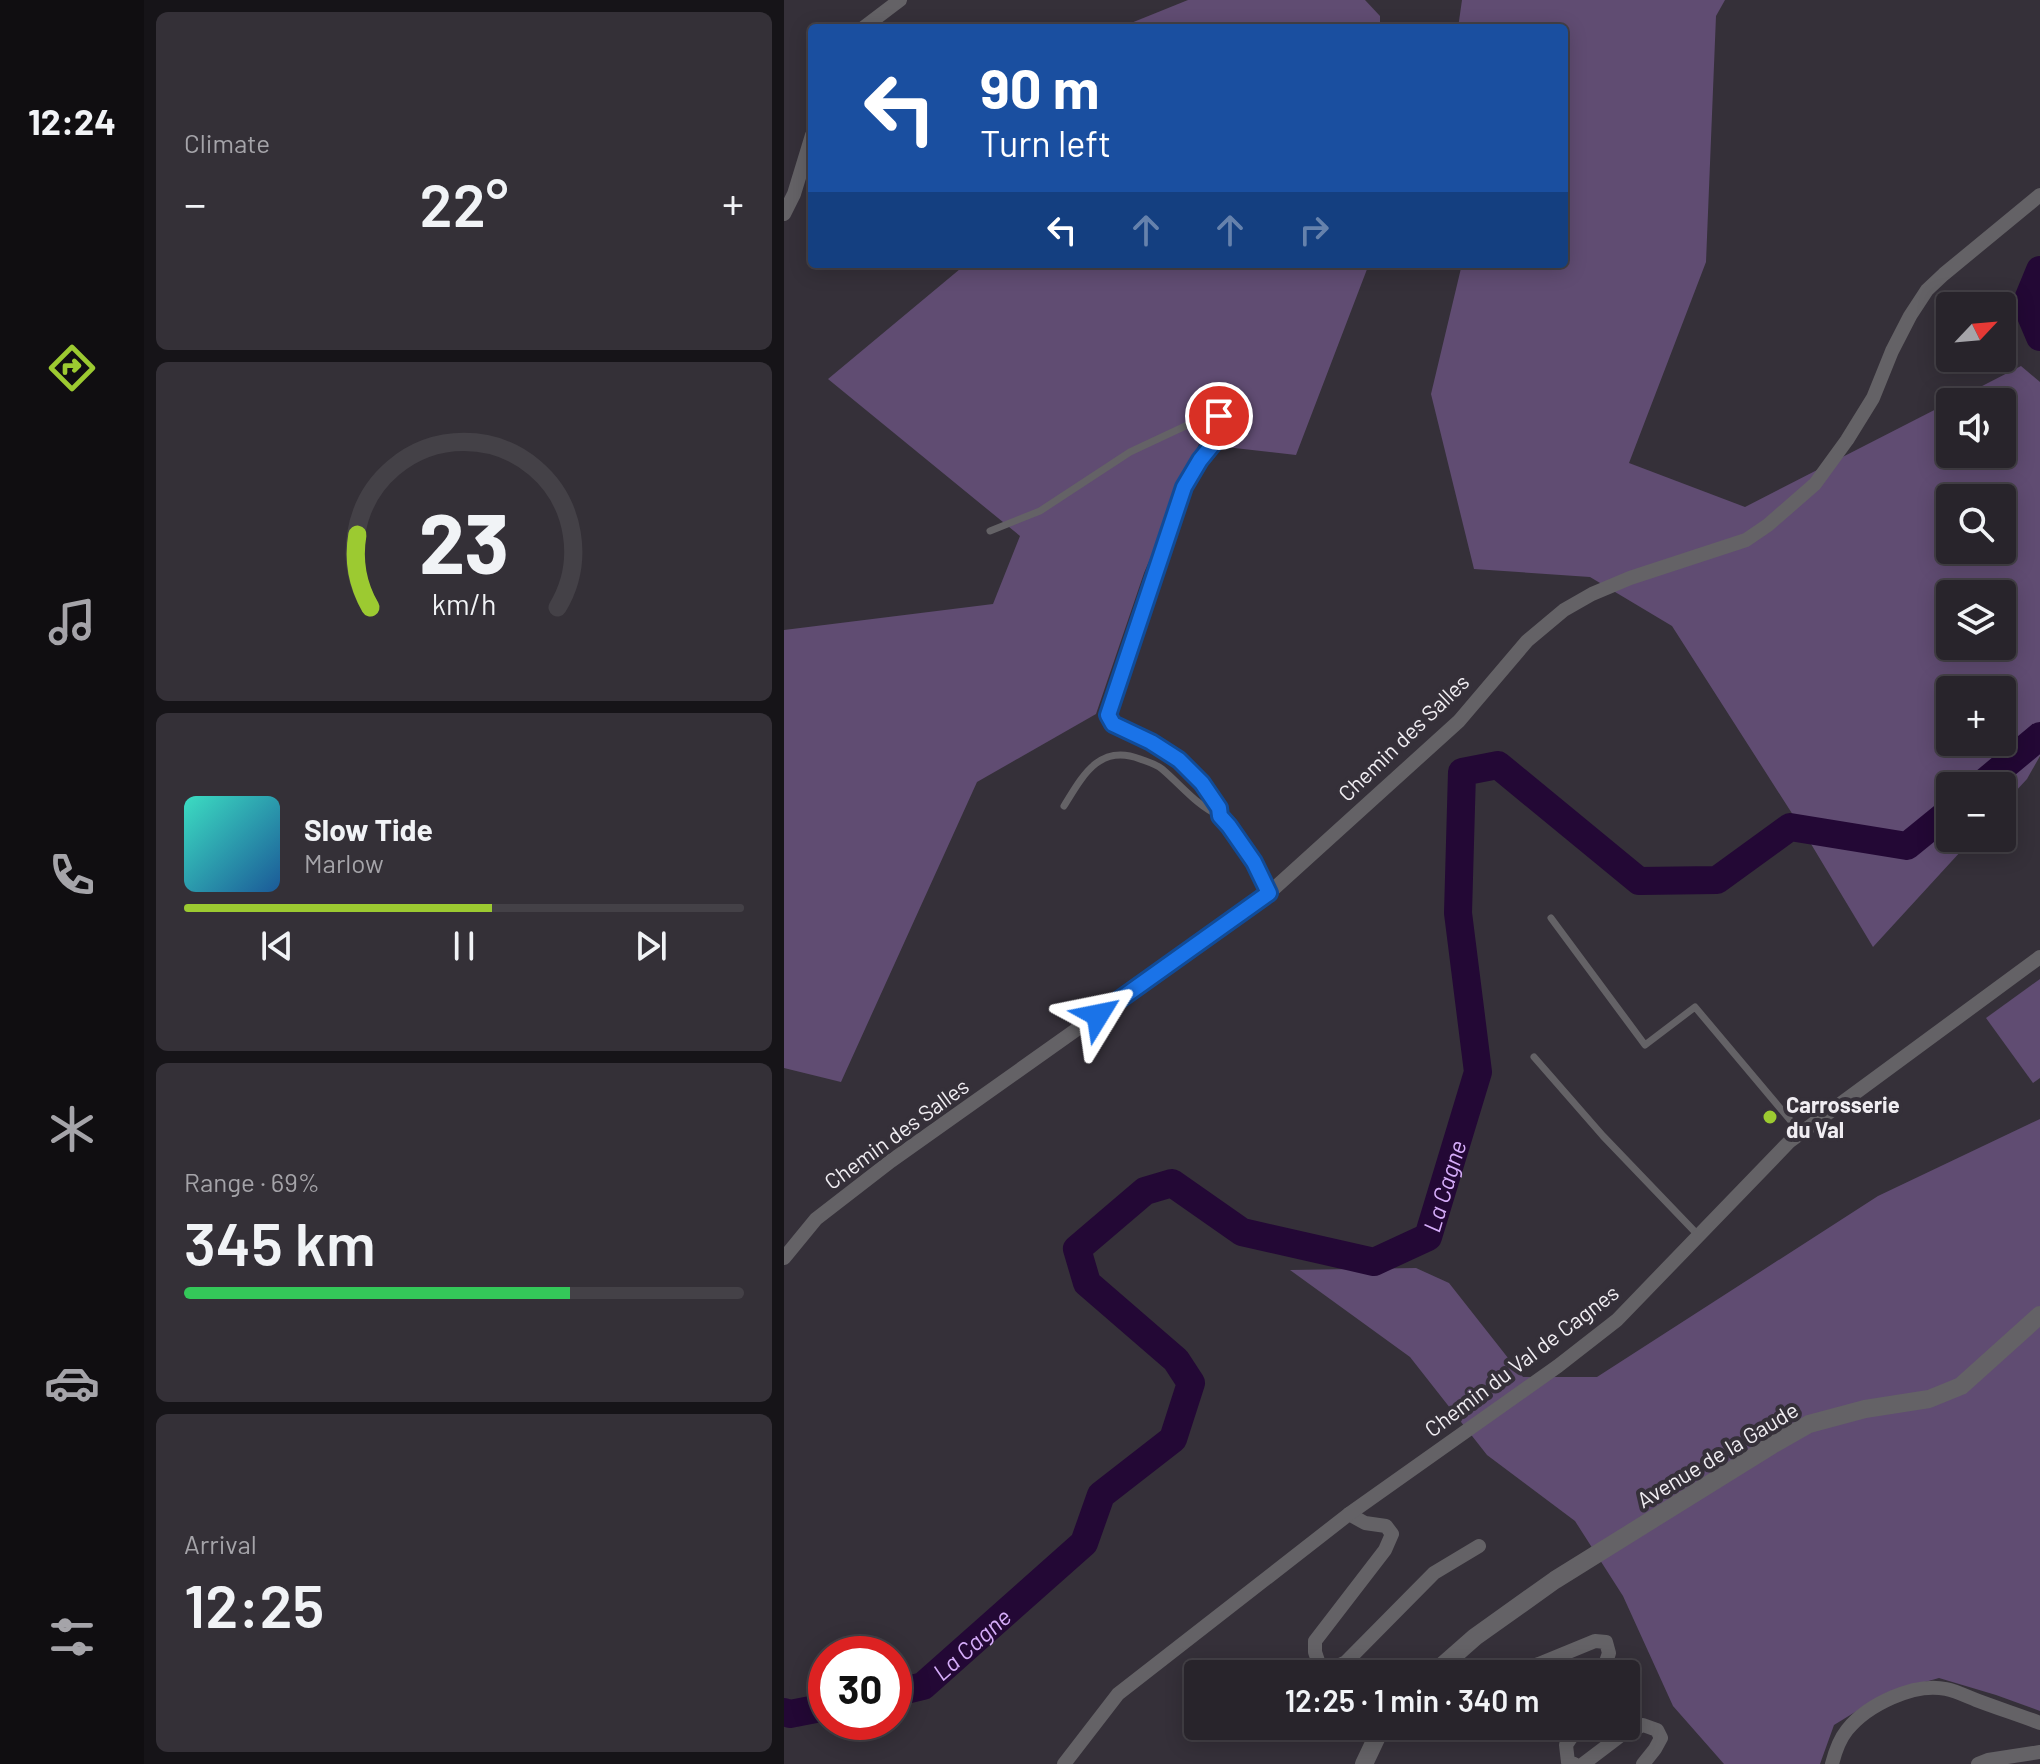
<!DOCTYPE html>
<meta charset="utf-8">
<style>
:root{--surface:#28242b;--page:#343037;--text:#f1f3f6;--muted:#a5a4a9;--line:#444147;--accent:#9cca31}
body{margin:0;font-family:Barlow,sans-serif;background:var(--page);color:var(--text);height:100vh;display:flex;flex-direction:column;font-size:30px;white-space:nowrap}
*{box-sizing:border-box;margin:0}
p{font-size:26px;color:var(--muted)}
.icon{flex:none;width:44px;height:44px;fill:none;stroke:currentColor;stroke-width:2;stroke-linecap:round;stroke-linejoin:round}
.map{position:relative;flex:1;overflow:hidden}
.details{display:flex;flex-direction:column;gap:12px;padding:12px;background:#161418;width:640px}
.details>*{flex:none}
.top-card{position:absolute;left:24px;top:24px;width:760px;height:244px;border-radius:8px;box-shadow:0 4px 20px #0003,0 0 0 2px var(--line);background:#1a4fa0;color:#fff;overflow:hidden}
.needle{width:52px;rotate:64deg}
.fabs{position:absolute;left:1152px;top:292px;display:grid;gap:16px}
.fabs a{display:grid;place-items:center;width:80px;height:80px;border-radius:8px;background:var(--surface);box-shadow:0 4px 20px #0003,0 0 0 2px var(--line);font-size:40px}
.speed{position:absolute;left:24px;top:1636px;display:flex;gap:16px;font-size:40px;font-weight:700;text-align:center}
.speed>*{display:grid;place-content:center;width:104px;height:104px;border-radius:50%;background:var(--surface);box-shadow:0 4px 20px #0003,0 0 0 2px var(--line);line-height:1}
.speed .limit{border:12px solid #d22;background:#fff;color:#111}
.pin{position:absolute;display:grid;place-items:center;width:68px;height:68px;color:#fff;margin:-34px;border:4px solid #fff;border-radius:50%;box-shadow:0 2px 8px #0007}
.me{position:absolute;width:88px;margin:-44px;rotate:55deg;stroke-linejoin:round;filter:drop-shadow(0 0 6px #0008)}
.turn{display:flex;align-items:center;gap:28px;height:168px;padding:0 40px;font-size:36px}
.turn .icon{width:104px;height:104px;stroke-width:2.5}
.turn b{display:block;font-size:56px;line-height:68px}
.lanes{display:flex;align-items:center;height:76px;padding:0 40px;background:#0003;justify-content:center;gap:40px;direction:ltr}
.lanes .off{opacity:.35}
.big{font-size:60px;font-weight:600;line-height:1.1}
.details .card{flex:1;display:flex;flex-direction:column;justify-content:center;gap:12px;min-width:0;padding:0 28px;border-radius:12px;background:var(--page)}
.details .dial{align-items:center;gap:0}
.dial svg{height:208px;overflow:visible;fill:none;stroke:var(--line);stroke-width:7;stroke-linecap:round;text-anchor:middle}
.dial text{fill:var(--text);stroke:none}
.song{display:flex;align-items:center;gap:24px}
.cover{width:96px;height:96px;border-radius:12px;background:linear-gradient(135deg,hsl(170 70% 55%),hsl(210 70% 35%))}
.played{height:8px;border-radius:4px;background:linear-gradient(90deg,var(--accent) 55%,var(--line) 55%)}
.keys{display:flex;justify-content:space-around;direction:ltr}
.heat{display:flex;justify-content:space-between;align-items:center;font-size:44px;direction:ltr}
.charge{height:12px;border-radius:6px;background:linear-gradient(90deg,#34c759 69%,var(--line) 0)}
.trip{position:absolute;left:400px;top:1660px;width:456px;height:80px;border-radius:8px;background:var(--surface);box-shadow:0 4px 20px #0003,0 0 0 2px var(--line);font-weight:600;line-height:80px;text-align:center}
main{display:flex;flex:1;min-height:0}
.menu{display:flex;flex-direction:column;width:144px;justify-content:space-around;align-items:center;background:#100e11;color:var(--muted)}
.menu .icon{width:56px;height:56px}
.menu .selected{color:var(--accent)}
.menu b{font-size:36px;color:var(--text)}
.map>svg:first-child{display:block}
.green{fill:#604c72;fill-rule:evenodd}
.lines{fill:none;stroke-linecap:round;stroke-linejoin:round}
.river{stroke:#230835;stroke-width:28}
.service{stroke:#646266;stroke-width:7}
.minor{stroke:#646266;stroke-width:14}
.tertiary{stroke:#646266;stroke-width:18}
.route-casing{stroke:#114b97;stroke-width:20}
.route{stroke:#1a73e8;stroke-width:14}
.poi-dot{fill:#9cca31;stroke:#353039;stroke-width:3}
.labels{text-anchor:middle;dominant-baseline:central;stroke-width:8;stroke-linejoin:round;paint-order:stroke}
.street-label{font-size:22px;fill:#f0edf2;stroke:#353039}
.poi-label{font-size:22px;font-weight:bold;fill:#f0edf2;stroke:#353039;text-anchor:start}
.water-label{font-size:24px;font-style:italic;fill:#d6adfa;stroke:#353039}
</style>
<main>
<nav class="menu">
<b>12:24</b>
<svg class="icon selected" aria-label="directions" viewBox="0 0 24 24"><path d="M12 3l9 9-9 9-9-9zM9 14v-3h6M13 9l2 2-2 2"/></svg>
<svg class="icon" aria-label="music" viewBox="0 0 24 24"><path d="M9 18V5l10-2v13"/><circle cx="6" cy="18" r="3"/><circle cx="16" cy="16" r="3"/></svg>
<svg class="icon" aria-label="phone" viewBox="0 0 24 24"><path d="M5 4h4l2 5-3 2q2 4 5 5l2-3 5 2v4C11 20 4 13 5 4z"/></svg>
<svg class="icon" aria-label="climate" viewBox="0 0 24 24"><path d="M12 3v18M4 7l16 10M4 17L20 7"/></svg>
<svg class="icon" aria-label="car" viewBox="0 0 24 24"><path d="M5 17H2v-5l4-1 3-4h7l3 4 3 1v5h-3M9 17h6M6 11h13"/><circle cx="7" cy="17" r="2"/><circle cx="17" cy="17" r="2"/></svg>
<svg class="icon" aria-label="filters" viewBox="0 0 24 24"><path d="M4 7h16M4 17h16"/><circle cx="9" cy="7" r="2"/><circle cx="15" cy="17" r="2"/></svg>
</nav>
<section class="details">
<div class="card"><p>Climate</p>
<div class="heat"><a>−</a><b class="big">22°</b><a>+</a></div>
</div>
<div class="card dial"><svg viewBox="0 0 100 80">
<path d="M14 69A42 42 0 1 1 86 69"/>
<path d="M14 69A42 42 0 0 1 9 41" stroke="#9cca31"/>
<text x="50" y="56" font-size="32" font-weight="700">23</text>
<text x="50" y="72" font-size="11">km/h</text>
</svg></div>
<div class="card">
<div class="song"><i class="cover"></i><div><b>Slow Tide</b><p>Marlow</p></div></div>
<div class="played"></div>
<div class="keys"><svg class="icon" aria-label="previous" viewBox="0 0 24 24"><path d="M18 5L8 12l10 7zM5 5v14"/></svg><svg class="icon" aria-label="pause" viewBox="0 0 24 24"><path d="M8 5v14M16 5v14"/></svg><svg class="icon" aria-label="next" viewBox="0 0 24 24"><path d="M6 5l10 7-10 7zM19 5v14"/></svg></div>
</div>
<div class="card"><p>Range · 69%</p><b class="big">345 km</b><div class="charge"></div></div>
<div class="card"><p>Arrival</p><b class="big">12:25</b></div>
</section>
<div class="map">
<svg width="1256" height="1764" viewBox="0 0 1256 1764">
<rect width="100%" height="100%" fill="#353039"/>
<g class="green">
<polygon points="404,0 581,0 596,16 596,28 344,28 347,23"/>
<path d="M 678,0 L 941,0 L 932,16 L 922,262 L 845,463 L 961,507 L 1166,402 L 1166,454 L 1218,454 L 1218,402 L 1167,402 L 1237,366 L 1256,382 L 1256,756 L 1243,779 L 1218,806 L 1218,786 L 1166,786 L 1166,838 L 1189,838 L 1089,947 L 1018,829 L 888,626 L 806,577 L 690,569 L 647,394 L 678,264 L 780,264 L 780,28 L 674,28 ZM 1166,498 L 1218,498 L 1218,550 L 1166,550 ZM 1166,594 L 1218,594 L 1218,646 L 1166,646 ZM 1166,690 L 1218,690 L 1218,742 L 1166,742 Z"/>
<polygon points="182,264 585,264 512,455 415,444 360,573 312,714 193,782 57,1082 0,1068 0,630 209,604 236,536 44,379"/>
<polygon points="1256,979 1256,1078 1249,1083 1202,1018"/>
<polygon points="1256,1119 1256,1711 1212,1695 1155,1678 1102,1693 1050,1725 1036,1764 940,1764 889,1706 839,1596 791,1521 703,1455 626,1357 506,1270 632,1268 665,1283 739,1377 813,1377 1094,1196"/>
</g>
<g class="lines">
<g class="river">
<polyline points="1256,270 1242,304 1256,337"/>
<polyline points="1196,786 1256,736"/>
<path id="s1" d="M 110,1693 L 139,1686 L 300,1543 L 317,1495 L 389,1439 L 407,1383 L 392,1360 L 303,1283 L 293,1249 L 361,1191 L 388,1183 L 458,1232 L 590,1262 L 644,1237 L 694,1072 L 674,913 L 678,772 L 714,765 L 855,881 L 933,880 L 1006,827 L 1123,846 L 1166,811"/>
<polyline points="0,1712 6,1714 42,1707"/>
</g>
<g class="service">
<polyline points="206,531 256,511 346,452 427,414 435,416 438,422 437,430 429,444 416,460 400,487 324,715 329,724 367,742 395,760 418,783 435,808 436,816 445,826 470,862 485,893"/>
<path d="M 280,806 C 298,777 315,743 356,759 C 364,762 372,764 378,769 C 397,785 413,806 436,816"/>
<polyline points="767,918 861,1045 911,1007 1017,1133"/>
<polyline points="750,1057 819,1136 914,1235"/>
</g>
<g class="minor">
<polyline points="79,28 116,0"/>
<polyline points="0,214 10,194 28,135"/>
<polyline points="0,1258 32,1219 107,1161 485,893 675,721 743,641 780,610 808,594 846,578 962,540 984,525 1031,484 1063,440 1089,398 1108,351 1126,316 1143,290 1160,274 1256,195"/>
<polyline points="565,1514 581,1523 602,1526 608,1534 601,1550 531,1641 531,1652 535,1664 549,1668 562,1662 650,1573 695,1546"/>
<polyline points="725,1674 755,1664 811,1641 822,1642 825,1653 818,1674"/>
<polyline points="602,1726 608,1728 619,1726"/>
<polyline points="280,1764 334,1694 565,1514 774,1366 833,1320 1006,1141 1256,957"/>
<polyline points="790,1764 784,1762 782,1745 795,1726"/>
<polyline points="799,1764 836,1736 859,1725 873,1730 877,1738 871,1749 859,1764"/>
<path d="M 1048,1764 C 1051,1752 1055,1740 1063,1730 C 1083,1705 1130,1682 1162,1689 C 1172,1691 1182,1696 1192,1700 C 1213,1708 1235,1715 1256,1723"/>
<polyline points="1194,1764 1204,1760 1256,1752"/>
</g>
<g class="tertiary">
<polyline points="649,1674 691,1637 771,1580 988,1445 1025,1424 1081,1409 1145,1399 1177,1386 1256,1315"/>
<polyline points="580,1764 598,1726"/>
</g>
</g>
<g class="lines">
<g class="route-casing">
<polyline id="route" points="314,1015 485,893 470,862 445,826 436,816 435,808 418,783 395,760 367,742 329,724 324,715 400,487 416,460 429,444 437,430 438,422 435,416"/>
</g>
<use href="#route" class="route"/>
</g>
<circle class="poi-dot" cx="986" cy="1117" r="8"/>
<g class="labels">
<g class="street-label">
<text transform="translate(619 737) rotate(-44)">Chemin des Salles</text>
<text transform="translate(112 1133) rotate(-36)">Chemin des Salles</text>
<text transform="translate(737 1360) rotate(-37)">Chemin du Val de Cagnes</text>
<text transform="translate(933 1454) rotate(-31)">Avenue de la Gaude</text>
</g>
<g class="poi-label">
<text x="1002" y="1104">Carrosserie<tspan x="1002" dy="25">du Val</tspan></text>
</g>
<g class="water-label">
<text stroke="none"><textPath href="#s1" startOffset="1078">La Cagne</textPath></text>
<text stroke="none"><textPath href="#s1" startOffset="94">La Cagne</textPath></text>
</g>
</g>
</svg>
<div class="fabs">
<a><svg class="needle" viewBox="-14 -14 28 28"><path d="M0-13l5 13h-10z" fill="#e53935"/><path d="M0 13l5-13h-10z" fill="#a5a4a9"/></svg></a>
<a><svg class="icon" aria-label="sound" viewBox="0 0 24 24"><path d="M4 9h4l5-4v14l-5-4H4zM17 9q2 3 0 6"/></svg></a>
<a><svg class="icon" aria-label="search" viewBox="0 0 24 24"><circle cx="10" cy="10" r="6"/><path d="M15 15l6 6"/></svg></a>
<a><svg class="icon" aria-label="layers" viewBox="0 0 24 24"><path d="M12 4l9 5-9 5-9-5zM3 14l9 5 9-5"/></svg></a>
<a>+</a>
<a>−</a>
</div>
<div class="speed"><div class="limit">30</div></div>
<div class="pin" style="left:435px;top:416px;background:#d93025"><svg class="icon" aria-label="arrive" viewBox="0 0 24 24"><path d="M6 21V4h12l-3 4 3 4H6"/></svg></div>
<svg class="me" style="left:314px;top:1015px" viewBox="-20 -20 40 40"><path d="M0-17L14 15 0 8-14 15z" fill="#1a73e8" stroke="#fff" stroke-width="4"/></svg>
<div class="trip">12:25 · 1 min · 340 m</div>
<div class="top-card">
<div class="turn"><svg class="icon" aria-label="left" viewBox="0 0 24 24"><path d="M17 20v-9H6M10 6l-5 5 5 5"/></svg><div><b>90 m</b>Turn left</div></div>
<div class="lanes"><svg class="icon" aria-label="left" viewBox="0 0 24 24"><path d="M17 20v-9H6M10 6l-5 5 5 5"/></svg><svg class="icon off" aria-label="ahead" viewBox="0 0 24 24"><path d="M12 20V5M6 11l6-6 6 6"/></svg><svg class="icon off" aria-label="ahead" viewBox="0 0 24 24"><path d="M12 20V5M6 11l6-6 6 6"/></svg><svg class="icon off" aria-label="right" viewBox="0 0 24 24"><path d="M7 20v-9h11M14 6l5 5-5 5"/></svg></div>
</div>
</div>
</main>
